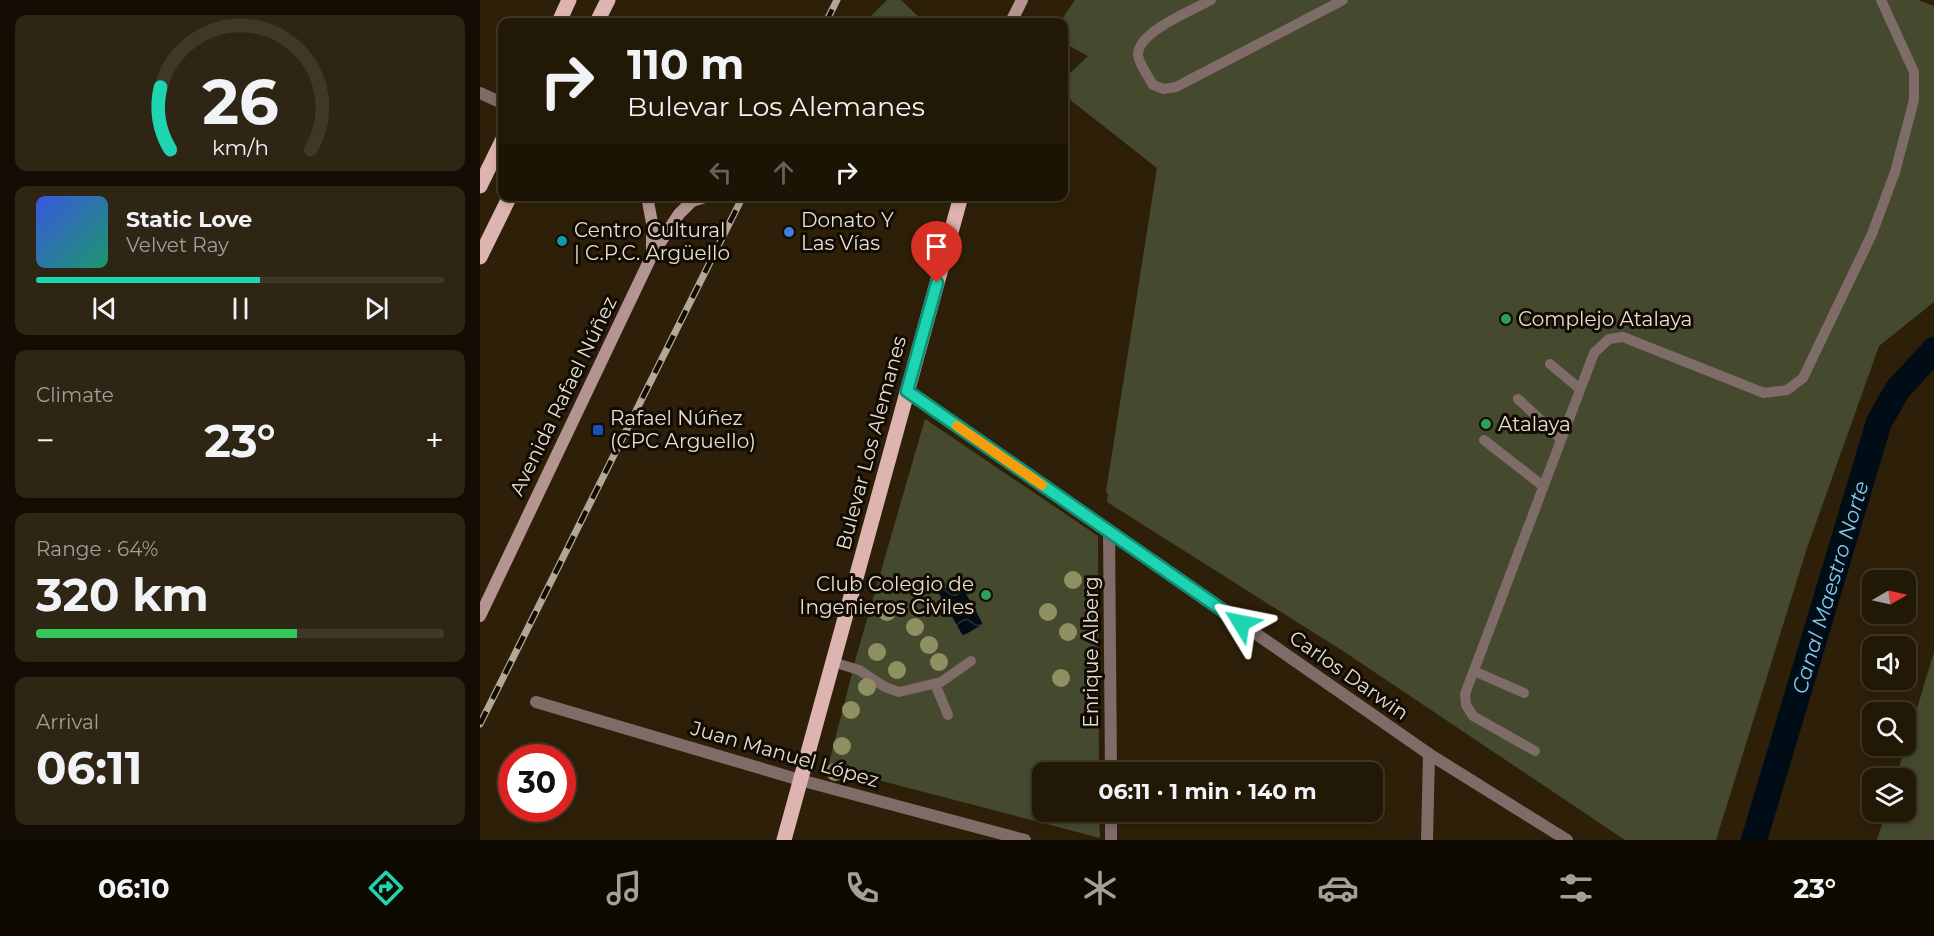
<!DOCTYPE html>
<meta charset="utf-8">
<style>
:root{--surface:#221806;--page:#2e2514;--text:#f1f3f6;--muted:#a2a09b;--line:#3f3728;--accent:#1dd5b1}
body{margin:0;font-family:Montserrat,sans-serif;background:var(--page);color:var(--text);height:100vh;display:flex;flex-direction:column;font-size:22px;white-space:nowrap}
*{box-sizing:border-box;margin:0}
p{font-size:20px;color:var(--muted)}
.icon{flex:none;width:33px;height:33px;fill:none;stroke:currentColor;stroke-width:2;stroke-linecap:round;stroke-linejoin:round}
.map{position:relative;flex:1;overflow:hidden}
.side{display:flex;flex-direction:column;gap:15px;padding:15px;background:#130d03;width:480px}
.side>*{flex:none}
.banner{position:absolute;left:18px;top:18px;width:570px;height:183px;border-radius:12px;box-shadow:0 3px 9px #0003,0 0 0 2px var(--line);background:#221806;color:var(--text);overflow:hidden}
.needle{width:39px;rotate:81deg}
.tools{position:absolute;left:1382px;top:570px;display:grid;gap:12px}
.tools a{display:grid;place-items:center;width:54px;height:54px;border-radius:12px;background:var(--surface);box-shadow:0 3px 9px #0003,0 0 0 2px var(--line);font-size:30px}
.speed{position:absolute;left:18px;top:744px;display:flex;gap:12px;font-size:30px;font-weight:700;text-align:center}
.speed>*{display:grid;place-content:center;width:78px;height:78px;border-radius:50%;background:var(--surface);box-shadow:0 3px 9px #0003,0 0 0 2px var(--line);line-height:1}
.speed .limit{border:9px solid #d22;background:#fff;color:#111}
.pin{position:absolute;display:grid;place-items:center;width:51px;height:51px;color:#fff;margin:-62px -26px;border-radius:50% 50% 50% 0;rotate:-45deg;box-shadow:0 0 6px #0007}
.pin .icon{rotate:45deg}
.me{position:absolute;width:66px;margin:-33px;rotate:305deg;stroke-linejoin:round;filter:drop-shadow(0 0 4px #0008)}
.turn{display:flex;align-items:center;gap:21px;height:126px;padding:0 30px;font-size:27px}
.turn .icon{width:78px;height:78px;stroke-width:2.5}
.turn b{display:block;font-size:42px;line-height:51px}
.lanes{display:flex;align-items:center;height:57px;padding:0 30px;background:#0003;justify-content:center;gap:30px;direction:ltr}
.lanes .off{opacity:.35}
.big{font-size:45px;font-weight:700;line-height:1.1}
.side .widget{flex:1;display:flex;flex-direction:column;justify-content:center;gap:9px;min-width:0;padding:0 21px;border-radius:12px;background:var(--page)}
.side .dial{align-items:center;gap:0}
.dial svg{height:156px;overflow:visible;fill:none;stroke:var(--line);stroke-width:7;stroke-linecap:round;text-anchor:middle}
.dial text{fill:var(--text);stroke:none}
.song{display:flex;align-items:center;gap:18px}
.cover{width:72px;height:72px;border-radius:9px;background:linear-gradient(135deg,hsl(230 70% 55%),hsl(160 70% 35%))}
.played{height:6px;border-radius:3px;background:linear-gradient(90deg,var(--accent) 55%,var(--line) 55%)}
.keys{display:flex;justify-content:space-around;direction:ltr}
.heat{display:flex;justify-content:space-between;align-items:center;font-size:33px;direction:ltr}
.charge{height:9px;border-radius:4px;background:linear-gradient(90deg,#34c759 64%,var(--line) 0)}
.trip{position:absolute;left:552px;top:762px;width:351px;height:60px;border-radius:12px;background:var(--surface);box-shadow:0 3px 9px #0003,0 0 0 2px var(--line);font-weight:700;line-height:60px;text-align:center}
.menu{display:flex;height:96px;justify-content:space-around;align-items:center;background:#0e0a02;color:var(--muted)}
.menu .icon{width:42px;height:42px}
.menu .current{color:var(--accent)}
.menu b{font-size:27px;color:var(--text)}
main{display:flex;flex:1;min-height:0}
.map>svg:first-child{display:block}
.pitch{fill:#454a2f}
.water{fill:url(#water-waves)}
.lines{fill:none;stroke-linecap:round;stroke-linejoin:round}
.canal{stroke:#000d17;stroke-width:26}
.service{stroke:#7f6b68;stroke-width:10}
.minor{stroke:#7f6b68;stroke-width:12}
.secondary{stroke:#b49490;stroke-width:12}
.primary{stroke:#ddb4af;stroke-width:15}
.rail-casing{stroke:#b2a897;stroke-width:7}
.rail{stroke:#110b03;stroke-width:4.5;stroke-dasharray:14;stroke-linecap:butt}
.tree{fill:#8f9061}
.route-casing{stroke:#138a73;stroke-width:15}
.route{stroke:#1dd5b1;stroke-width:10}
.slow{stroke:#f59e0b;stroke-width:10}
.shop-dot{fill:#3f7fe0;stroke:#110b03;stroke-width:2}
.culture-dot{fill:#0f9aa8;stroke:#110b03;stroke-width:2}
.leisure-dot{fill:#2e9e5b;stroke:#110b03;stroke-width:2}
.transit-dot{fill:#1a4fb4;stroke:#110b03;stroke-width:2}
.labels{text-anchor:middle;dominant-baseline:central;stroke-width:6;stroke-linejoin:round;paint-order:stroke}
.poi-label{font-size:20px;fill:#e7ded0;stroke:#110b03;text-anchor:start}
.street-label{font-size:20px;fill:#e7ded0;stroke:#110b03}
.water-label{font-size:21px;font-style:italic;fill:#86c9ef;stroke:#110b03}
</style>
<main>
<section class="side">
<div class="widget dial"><svg viewBox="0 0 100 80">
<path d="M14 69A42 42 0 1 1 86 69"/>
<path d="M14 69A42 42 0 0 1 9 37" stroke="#1dd5b1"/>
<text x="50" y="56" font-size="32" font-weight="700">26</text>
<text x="50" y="72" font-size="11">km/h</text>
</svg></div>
<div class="widget">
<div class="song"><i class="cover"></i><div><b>Static Love</b><p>Velvet Ray</p></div></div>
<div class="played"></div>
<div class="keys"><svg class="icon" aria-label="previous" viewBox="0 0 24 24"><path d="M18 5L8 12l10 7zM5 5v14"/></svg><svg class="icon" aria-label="pause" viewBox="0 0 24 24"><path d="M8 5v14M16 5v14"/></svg><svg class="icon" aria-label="next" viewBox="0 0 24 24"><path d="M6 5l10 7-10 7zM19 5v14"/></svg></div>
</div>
<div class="widget"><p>Climate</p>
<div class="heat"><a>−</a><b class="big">23°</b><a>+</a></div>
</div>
<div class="widget"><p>Range · 64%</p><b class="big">320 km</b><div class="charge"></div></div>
<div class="widget"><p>Arrival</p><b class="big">06:11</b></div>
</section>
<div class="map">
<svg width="1454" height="840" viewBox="0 0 1454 840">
<defs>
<pattern id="water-waves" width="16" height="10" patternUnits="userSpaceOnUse" patternTransform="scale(1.5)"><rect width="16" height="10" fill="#000d17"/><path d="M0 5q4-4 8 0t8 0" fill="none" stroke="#253038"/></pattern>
</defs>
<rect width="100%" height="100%" fill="#2e2008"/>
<g class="pitch">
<polygon points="407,0 421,0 444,22 385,22"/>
<polygon points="595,0 1438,0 1454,6 1454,302 1399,346 1327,548 1236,840 1145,840 863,651 627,502 628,494 626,492 677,168 584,95 584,79 608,56 584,43 584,22 580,22"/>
<polygon points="445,419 618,536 619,772 562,772 562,812 619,812 620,838 348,767 377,654"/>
<polygon points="1454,652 1454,840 1397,840 1406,812 1425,812 1425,778 1416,778"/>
</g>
<polygon class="water" points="479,581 503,624 483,636 458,592"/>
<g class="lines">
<path class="canal" id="s1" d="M 1274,840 L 1399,422 L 1418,389 L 1454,350"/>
<g class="service">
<path d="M 731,0 C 713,10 657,32 658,55 C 659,64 668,76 673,85 L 684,89 L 696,87 L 863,0"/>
<polyline points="1070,364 1100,389"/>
<polyline points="1038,399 1081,439"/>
<polyline points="1004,440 1063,486"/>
<polyline points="353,662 379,670 405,687 419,692 461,682 491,661"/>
<polyline points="994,671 1044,693"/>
<polyline points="455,684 468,715"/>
<polyline points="1055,751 993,716 986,705 985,694 1114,353 1129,339 1143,337 1284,393 1307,390 1323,378 1392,234 1415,172 1434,100 1434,72 1401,0"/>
</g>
<g class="minor">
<polyline points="0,93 22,103"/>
<polyline points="427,391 949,754 1087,840"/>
<polyline points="629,531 631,772"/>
<polyline points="56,702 320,780 545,840"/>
<polyline points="631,812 631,840"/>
<polyline points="947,840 949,754"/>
</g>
<g class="secondary">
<polyline points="531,22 542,0"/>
<polyline points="167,196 172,223 172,254"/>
<polyline points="0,616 172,255 199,214 212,201 228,196"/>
</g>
<g class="primary">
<polyline points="79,22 89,0"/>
<polyline points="117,22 128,0"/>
<polyline points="0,186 22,141"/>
<polyline points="0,257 30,196"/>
<polyline points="304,840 481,196"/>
</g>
<g class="rail-casing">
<g id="rail">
<polyline points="346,22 357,0"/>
<polyline points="0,724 263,196"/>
</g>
</g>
<use href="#rail" class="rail"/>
</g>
<g class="tree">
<circle cx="593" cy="580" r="9"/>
<circle cx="407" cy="612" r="9"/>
<circle cx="568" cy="612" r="9"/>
<circle cx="435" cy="627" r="9"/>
<circle cx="588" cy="632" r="9"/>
<circle cx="449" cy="645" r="9"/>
<circle cx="397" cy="652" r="9"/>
<circle cx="459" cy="662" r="9"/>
<circle cx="417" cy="670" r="9"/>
<circle cx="581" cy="678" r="9"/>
<circle cx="387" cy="687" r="9"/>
<circle cx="371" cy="710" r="9"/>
<circle cx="362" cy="746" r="9"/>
<circle cx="355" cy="772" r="9"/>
</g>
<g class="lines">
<g class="route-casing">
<polyline id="route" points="457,283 427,391 761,623"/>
</g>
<use href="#route" class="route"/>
<polyline class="slow" points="477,426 562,485"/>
</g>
<circle class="shop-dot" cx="309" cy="232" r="6"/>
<circle class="culture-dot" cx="82" cy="241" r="6"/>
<g class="leisure-dot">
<circle cx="1026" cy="319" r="6"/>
<circle cx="1006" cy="424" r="6"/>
<circle cx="506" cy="595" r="6"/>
</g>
<rect class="transit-dot" x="112" y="424" width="12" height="12" rx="3"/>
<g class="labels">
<g class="poi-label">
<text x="321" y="220">Donato Y<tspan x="321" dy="23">Las Vías</tspan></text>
<text x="94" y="230">Centro Cultural<tspan x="94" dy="23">| C.P.C. Argüello</tspan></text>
<text x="1038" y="319">Complejo Atalaya</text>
<text x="130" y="418">Rafael Núñez<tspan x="130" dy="23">(CPC Arguello)</tspan></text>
<text x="1018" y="424">Atalaya</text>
<text x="494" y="584" text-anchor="end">Club Colegio de<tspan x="494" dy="23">Ingenieros Civiles</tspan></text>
</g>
<g class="street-label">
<text transform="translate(83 396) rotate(-64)">Avenida Rafael Núñez</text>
<text transform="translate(391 443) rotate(-75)">Bulevar Los Alemanes</text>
<text transform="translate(611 652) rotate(-90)">Enrique Alberg</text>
<text transform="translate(869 675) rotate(35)">Carlos Darwin</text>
<text transform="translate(305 754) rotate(16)">Juan Manuel López</text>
</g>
<g class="water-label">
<text stroke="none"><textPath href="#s1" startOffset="264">Canal Maestro Norte</textPath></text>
</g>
</g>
</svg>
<div class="tools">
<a><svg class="needle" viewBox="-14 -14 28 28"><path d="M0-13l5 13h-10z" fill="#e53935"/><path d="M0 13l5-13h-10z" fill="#a2a09b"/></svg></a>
<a><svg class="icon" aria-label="sound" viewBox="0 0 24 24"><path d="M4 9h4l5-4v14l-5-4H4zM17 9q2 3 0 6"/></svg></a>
<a><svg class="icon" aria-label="search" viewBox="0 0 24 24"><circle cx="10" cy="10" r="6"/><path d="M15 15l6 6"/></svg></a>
<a><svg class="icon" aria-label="layers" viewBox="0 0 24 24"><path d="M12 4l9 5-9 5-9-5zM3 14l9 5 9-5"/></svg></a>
</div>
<div class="speed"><div class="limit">30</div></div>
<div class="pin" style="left:457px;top:283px;background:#d93025"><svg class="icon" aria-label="arrive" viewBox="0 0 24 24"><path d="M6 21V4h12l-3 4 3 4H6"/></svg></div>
<svg class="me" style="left:761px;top:623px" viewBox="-20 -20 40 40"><path d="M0-17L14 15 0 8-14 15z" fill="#1dd5b1" stroke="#fff" stroke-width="4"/></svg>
<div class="trip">06:11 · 1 min · 140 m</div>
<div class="banner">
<div class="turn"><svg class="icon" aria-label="right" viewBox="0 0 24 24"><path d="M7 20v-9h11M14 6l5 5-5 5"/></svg><div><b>110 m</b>Bulevar Los Alemanes</div></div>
<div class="lanes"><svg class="icon off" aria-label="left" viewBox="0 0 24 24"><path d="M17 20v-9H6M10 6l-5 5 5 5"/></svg><svg class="icon off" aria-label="ahead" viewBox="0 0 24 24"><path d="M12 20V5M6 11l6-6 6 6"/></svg><svg class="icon" aria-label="right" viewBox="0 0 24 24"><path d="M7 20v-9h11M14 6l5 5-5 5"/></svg></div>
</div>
</div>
</main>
<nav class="menu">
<b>06:10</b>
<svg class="icon current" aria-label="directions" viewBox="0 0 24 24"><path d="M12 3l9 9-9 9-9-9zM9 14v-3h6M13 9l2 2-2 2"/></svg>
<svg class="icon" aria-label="music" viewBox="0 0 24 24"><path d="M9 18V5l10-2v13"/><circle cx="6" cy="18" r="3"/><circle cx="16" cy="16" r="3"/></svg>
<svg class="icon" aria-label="phone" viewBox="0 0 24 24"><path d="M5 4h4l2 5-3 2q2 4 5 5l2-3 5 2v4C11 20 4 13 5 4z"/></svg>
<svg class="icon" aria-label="climate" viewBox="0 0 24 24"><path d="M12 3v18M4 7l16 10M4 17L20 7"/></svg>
<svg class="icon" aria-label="car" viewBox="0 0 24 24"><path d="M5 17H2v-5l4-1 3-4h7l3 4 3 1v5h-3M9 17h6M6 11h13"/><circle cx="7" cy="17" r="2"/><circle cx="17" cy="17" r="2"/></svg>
<svg class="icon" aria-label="filters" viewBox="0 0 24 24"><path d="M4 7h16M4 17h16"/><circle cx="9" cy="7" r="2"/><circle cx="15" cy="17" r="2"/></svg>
<b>23°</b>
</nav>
